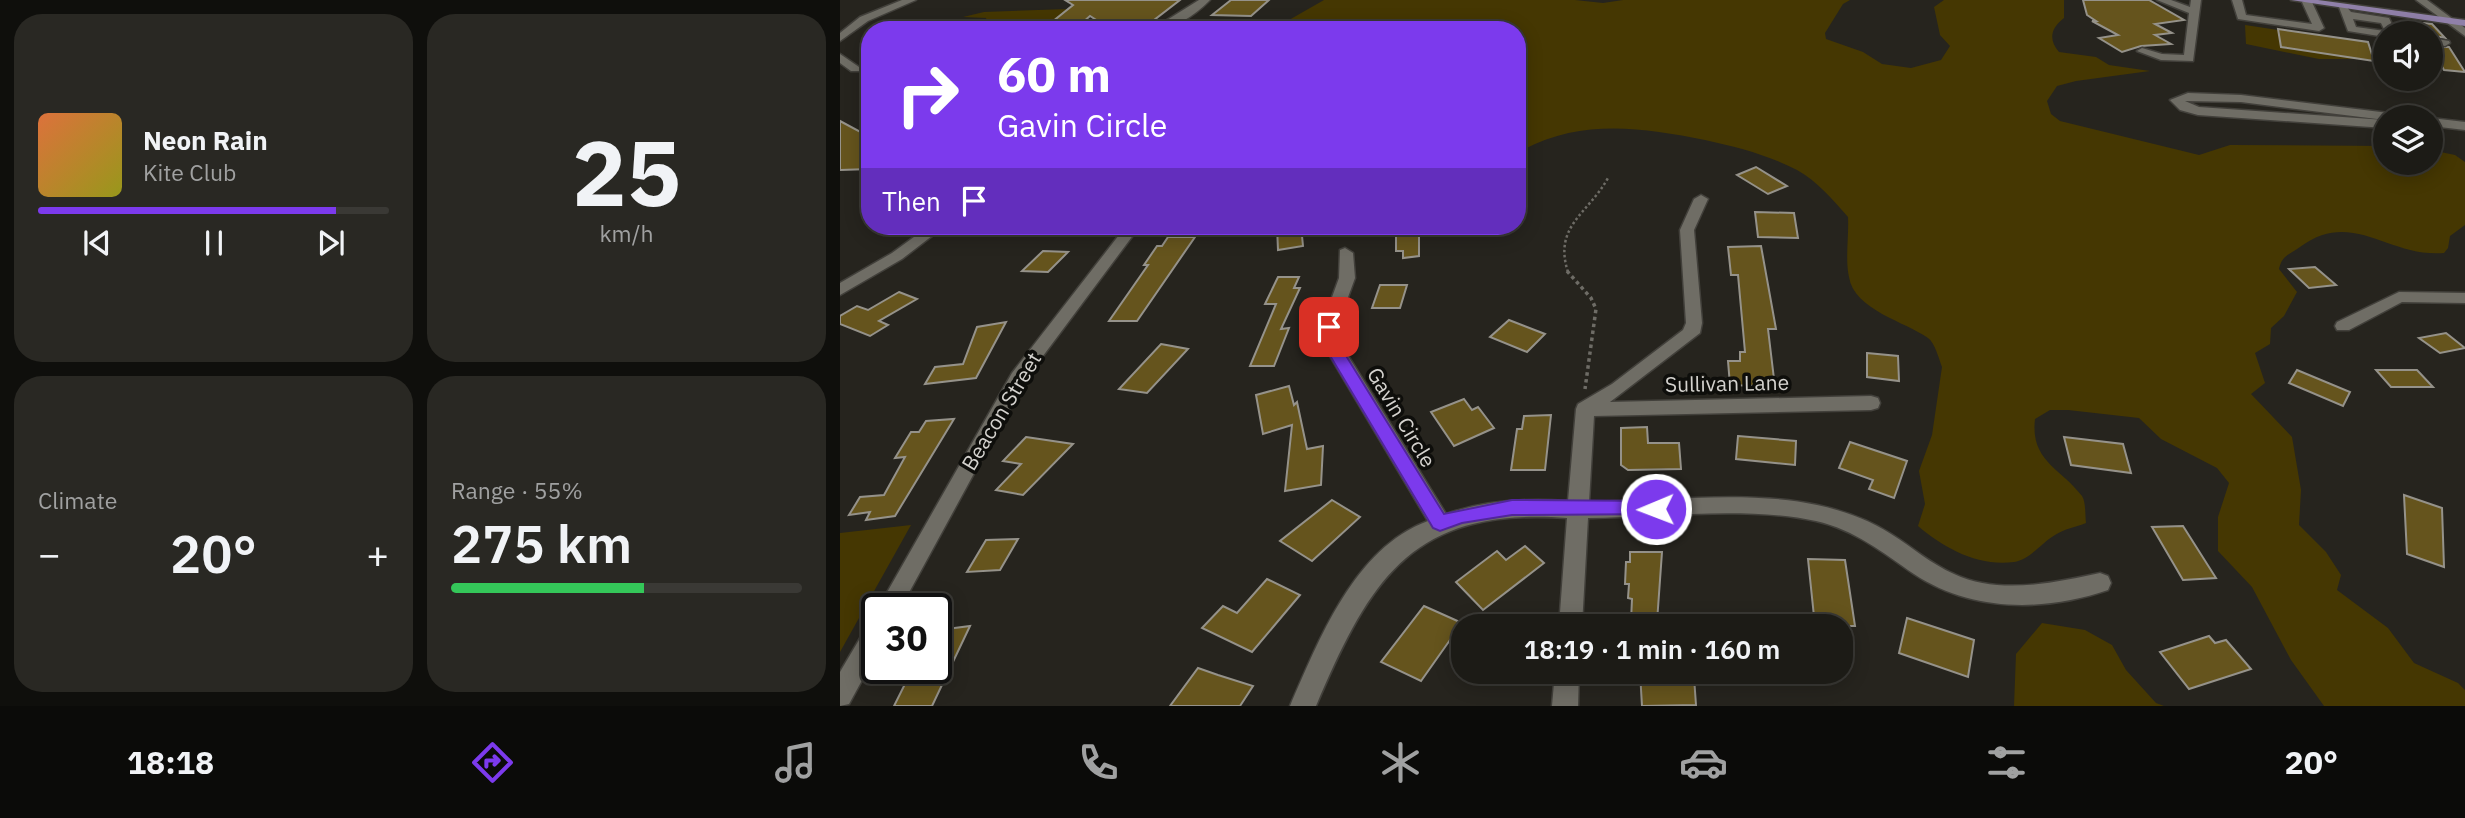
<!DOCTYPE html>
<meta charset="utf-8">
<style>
:root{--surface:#1c1b16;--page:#292823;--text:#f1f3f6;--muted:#a0a1a1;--line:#3a3935;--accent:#7c3aed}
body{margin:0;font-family:"IBM Plex Sans",sans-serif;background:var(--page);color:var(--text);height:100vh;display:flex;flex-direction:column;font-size:26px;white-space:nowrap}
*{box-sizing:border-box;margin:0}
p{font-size:23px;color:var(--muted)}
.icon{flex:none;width:38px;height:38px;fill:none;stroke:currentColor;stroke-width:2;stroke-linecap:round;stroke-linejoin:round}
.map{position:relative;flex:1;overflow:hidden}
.panel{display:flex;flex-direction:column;gap:14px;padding:14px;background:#0f0f0c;width:840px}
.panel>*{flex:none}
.top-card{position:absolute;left:21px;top:21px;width:665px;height:214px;border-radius:28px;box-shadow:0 4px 18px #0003,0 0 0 2px var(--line);background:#7c3aed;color:#fff;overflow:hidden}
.tools{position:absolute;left:1533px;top:21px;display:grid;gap:14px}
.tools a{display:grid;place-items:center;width:70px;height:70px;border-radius:50%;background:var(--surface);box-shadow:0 4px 18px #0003,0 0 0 2px var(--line);font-size:35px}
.speed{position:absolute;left:21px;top:593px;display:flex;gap:14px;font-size:35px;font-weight:700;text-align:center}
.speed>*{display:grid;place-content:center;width:91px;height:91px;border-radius:50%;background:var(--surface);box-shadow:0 4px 18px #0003,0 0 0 2px var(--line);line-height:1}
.speed .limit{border:4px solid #111;border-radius:10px;background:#fff;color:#111}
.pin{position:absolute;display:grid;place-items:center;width:60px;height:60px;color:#fff;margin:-30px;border-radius:14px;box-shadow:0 4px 10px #0006}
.me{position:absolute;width:77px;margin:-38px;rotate:269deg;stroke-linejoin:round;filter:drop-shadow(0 0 5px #0008)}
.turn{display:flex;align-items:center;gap:24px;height:147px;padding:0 21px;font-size:32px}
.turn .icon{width:91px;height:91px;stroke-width:2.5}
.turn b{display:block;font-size:49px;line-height:60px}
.then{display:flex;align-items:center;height:66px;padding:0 21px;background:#0003;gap:14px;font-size:26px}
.big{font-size:52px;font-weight:600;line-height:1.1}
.panel .card{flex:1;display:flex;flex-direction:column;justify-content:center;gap:10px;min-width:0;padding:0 24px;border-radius:28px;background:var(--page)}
.panel .dial{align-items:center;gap:0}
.dial b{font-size:91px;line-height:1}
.song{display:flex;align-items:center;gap:21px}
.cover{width:84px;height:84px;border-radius:10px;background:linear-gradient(135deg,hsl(20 70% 55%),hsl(60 70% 35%))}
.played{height:7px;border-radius:4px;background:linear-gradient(90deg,var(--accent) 85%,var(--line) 85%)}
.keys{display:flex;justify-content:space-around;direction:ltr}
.heat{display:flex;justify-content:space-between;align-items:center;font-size:38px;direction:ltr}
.charge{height:10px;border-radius:5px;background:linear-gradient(90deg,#34c759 55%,var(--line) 0)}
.panel .tiles{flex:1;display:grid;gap:14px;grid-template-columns:repeat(2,1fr)}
.trip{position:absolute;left:611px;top:614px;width:402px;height:70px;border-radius:28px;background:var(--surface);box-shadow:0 4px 18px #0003,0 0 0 2px var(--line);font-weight:600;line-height:70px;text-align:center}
.dock{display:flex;height:112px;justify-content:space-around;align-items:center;background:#0b0b09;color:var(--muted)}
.dock .icon{width:49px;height:49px}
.dock .on{color:var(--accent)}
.dock b{font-size:32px;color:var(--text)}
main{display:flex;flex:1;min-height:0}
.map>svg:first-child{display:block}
.green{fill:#453702}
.building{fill:#65541d;stroke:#95928a;stroke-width:2}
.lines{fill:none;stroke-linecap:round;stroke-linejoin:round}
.minor-casing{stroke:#42403b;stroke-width:3}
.major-casing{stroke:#42403b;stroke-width:3}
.path-far1{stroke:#6e6c66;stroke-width:2.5;stroke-dasharray:2.5 2.5;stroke-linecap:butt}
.path{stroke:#6e6c66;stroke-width:3.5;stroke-dasharray:3.5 3.5;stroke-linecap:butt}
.minor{fill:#6f6d65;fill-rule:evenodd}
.major{fill:#9080a9;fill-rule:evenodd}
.route{fill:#7c3aed;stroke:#51269a;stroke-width:2}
.labels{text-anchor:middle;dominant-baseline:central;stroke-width:7;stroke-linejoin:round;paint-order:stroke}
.street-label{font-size:21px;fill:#d4d2ce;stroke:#0e0e0b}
</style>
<main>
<section class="panel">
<div class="tiles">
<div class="card">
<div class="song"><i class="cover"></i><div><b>Neon Rain</b><p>Kite Club</p></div></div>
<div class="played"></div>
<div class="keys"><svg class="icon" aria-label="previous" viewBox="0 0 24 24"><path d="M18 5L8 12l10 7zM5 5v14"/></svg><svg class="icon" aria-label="pause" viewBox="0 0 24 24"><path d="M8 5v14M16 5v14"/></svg><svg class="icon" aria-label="next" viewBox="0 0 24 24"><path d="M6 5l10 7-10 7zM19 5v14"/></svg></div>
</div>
<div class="card dial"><b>25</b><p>km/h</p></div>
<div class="card"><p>Climate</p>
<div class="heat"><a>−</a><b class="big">20°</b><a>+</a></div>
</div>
<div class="card"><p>Range · 55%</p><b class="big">275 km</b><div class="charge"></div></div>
</div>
</section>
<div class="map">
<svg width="1625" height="706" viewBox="0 0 1625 706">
<rect width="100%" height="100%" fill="#26241e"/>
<g class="green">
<path d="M 484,0 L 735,0 L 763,3 L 783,0 L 1010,0 L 1003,4 L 985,33 L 986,39 L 1023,52 L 1042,64 L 1071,68 L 1101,60 L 1110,46 L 1100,35 L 1094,7 L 1104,0 L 1224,0 L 1224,18 C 1211,28 1208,39 1219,52 L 1256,57 L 1269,65 L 1310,71 L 1236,81 L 1217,86 L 1207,101 L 1211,114 L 1220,121 L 1359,155 L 1390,145 L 1545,146 L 1545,163 L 1591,163 L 1591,150 L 1615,155 L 1625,162 L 1625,225 L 1610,236 L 1608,248 L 1604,253 C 1548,258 1513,208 1460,247 C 1449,255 1442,255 1439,269 L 1457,292 L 1444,316 L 1431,328 L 1430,344 L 1415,353 L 1425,383 L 1411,394 L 1452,437 L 1461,490 L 1459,525 L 1486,552 L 1501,575 L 1497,590 L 1548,628 L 1574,663 L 1618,683 L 1625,690 L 1625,706 L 1484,706 L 1451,660 L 1412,587 L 1378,551 L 1378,517 L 1389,483 L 1377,468 L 1321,439 L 1299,418 L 1228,410 L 1210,410 L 1195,419 C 1190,461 1221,468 1242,496 C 1246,502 1245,515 1246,523 C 1236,527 1224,529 1215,535 C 1201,543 1191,559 1174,562 C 1138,567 1104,548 1078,526 L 1085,504 L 1079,471 L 1092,435 L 1102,367 C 1099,359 1095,343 1088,338 C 1066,322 1014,310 1009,277 C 1005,259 1009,236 1008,217 C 993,200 977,181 957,170 C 928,155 897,147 865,140 C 800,127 738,118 677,153 L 677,30 L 395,30 L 414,22 L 449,20 Z"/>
<polygon points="228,9 220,21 174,30 149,30 146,18 123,17 144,12"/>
<polygon points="1405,25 1438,30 1524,59 1479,59 1406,44"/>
<polygon points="71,525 0,652 0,533"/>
<polygon points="1202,623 1245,630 1272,645 1286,670 1316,703 1324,706 1174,706 1176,654"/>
</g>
<g class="building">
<polygon points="225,0 340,0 314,20 287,28 272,30 250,16 234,30 202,30 233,5"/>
<polygon points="391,0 429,0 411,16 372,15"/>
<polygon points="1243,0 1309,0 1344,20 1315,24 1332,33 1315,35 1331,44 1301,46 1282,52 1259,38 1278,35 1252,21 1256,21 1247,15"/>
<polygon points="1573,22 1592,24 1605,38 1581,33"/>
<polygon points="1438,29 1528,42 1534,61 1441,47"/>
<polygon points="1591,47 1609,47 1625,72 1604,70"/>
<polygon points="0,121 30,137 30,169 0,170"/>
<polygon points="916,167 947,186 928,194 897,175"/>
<polygon points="915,212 954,213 958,238 918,237"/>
<polygon points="437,226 461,226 463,246 438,250"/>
<polygon points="579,228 579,256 563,258 563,251 556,251 556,231"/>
<polygon points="328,237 355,237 297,321 269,321 308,265 304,265 317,246 322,246"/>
<polygon points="921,246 936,329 928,329 934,379 915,379 916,386 890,385 888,361 900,361 900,352 905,352 898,275 891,275 888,247"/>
<polygon points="203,251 228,252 208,272 182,271"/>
<polygon points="1475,267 1496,285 1469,288 1449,269"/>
<polygon points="438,277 459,277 454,288 460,288 441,329 449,328 434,366 410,366 436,304 425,304"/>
<polygon points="540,285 567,285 560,308 532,308"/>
<polygon points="59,292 77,299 39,321 48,325 30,336 0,324 0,316 17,306 28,310"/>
<polygon points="669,320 705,334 687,352 650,337"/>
<polygon points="166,322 136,378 85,384 95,367 123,364 137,327"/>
<polygon points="1606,333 1625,348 1600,353 1579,338"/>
<polygon points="321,344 348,349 307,393 279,389"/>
<polygon points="1027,353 1058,356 1059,381 1027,377"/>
<polygon points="1457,370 1510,392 1503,406 1449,383"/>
<polygon points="1536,370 1577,370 1593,387 1551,387"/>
<polygon points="449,386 454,405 457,402 467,449 483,446 481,485 445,491 452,425 423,434 416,395"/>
<polygon points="624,399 632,410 638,407 654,428 614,446 591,412"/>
<polygon points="711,415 705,470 671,470 677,429 682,429 684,416"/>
<polygon points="114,419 55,516 26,520 30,512 9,515 20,497 44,495 65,457 55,458 71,432 79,432 86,421"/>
<polygon points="807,427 808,443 839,443 841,469 788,470 781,465 781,428"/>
<polygon points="898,436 956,441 955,465 896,459"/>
<polygon points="186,437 233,444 183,495 156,490 181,464 163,461"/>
<polygon points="1224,437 1283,444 1291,473 1231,465"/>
<polygon points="1010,442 1067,461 1054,498 1029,489 1033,480 999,468"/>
<polygon points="1564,495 1602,508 1604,567 1567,554"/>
<polygon points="492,500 520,517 472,561 440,541"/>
<polygon points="1343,526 1376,578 1343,580 1312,527"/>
<polygon points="178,539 160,570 127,572 146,540"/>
<polygon points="685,546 704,563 643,610 616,582 657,551 666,560"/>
<polygon points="790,552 822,552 817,622 791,621 792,599 788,598 789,584 785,584 786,562 790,562"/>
<polygon points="968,559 1005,560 1015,626 975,626"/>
<polygon points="427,579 460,595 412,652 362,628 383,606 397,613"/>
<polygon points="584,606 622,623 581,681 541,662"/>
<polygon points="1067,618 1134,640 1128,677 1059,653"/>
<polygon points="130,626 92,706 54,706 73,668 96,668 96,644 100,643 107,629"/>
<polygon points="1369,636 1375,643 1386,640 1411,669 1349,689 1320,652"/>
<polygon points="358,668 378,675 413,686 400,706 330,706"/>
<polygon points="800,672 845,672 845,678 854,677 856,705 802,706"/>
</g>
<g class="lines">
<g class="minor-casing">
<g id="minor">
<polygon points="62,0 76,0 28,21 0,41 0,33 20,17"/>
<path d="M 359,0 L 370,0 C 354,16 334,30 311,30 Z"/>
<polygon points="1317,0 1331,0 1350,7 1351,0 1361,0 1353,61 1321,60 1297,51 1302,48 1322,54 1344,55 1349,13"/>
<polygon points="1392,0 1402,0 1406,15 1472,24 1462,2 1471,0 1484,28 1479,31 1398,19"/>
<polygon points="1576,0 1587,0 1625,28 1625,36"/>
<path d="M 1504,4 L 1511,12 L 1549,18 L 1556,33 L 1545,33 L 1545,37 L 1508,31 L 1499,7 ZM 1513,19 L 1541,23 L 1545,31 L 1516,27 Z"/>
<polygon points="1591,38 1609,41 1610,43 1605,46 1591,44"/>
<polygon points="0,54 19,67 19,71 11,71 0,63"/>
<polygon points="1348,93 1401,95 1549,113 1555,117 1545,117 1545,120 1401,102 1345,101 1359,107 1545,120 1545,128 1358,115 1340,110 1330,100"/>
<polygon points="1591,118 1625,122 1625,130 1591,126"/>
<path d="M 861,195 L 868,199 L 854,230 L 862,323 L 860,333 L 770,402 L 1031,396 L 1038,398 L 1040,403 L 1038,408 L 1031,410 L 754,416 L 749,502 C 820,501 909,490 977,505 C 1004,511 1028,519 1051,534 C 1072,547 1091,564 1114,574 C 1159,595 1213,583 1260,573 L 1268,576 L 1271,583 L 1268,590 C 1204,612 1131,612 1074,574 C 1042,552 1015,530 976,521 C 908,506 819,517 748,518 L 742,626 L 719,626 L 727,518 C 573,507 531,577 476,706 L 450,706 C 479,640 514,548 588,521 L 481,341 L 483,322 L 499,278 L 500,250 L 505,248 L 513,253 L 515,278 L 499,322 L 499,341 L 606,514 C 646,500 686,498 728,501 L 736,409 L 738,404 L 772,384 L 843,330 L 846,323 L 840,230 L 854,199 Z"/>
<polygon points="89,226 105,226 62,259 0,295 0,283 52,253"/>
<polygon points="286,226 300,226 185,380 60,609 37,610 172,373"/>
<polygon points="1559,292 1625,293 1625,303 1562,302 1509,330 1497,330 1495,326 1497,322"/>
<polygon points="37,620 37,653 9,704 0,706 0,672 29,623"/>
<polygon points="715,672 739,672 738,706 712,706"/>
</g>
</g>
<g class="major-casing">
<polygon id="major" points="1451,0 1478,0 1625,20 1625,26"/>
</g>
<path class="path-far1" d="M 728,272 C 713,226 748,214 768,178"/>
<polyline class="path" points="727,271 751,298 756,309 745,389"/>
<use href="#minor" class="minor"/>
<use href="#major" class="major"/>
</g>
<polygon class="route" points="489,322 497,327 502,349 604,514 672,500 816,501 822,504 825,509 822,514 672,515 622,523 600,531 593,528 486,349 482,327"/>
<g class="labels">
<g class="street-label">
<text transform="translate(887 383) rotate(-1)">Sullivan Lane</text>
<text transform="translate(161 411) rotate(-59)">Beacon Street</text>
<text transform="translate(562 417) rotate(59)">Gavin Circle</text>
</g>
</g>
</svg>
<div class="tools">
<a><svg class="icon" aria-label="sound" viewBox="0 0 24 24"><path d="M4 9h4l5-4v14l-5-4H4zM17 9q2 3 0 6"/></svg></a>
<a><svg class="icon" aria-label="layers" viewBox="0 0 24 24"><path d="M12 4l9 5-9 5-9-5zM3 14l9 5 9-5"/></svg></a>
</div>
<div class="speed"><div class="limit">30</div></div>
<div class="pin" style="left:489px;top:327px;background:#d93025"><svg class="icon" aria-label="arrive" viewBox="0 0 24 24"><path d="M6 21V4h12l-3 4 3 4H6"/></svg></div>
<svg class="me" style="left:816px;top:509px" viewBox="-20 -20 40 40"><circle r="17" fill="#7c3aed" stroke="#fff" stroke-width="3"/><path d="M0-11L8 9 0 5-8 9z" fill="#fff"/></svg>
<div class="trip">18:19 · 1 min · 160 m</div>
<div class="top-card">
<div class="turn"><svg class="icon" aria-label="right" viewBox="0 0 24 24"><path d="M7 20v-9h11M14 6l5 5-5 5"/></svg><div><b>60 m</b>Gavin Circle</div></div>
<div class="then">Then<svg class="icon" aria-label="arrive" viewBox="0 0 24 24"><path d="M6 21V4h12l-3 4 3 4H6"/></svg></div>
</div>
</div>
</main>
<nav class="dock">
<b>18:18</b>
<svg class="icon on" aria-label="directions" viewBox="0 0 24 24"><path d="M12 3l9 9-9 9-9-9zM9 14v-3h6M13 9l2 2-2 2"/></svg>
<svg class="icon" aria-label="music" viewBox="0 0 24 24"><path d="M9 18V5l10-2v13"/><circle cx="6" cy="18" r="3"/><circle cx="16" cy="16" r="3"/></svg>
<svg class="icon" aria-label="phone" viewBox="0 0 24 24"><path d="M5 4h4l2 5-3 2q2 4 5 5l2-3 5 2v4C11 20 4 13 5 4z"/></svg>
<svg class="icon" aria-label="climate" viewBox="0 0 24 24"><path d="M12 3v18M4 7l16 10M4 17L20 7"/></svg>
<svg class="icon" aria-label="car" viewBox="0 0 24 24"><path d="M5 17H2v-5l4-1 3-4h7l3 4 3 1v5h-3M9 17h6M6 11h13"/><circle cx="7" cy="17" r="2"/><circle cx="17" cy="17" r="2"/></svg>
<svg class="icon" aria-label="filters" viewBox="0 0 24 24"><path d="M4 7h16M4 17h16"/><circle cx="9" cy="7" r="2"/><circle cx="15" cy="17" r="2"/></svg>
<b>20°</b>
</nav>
